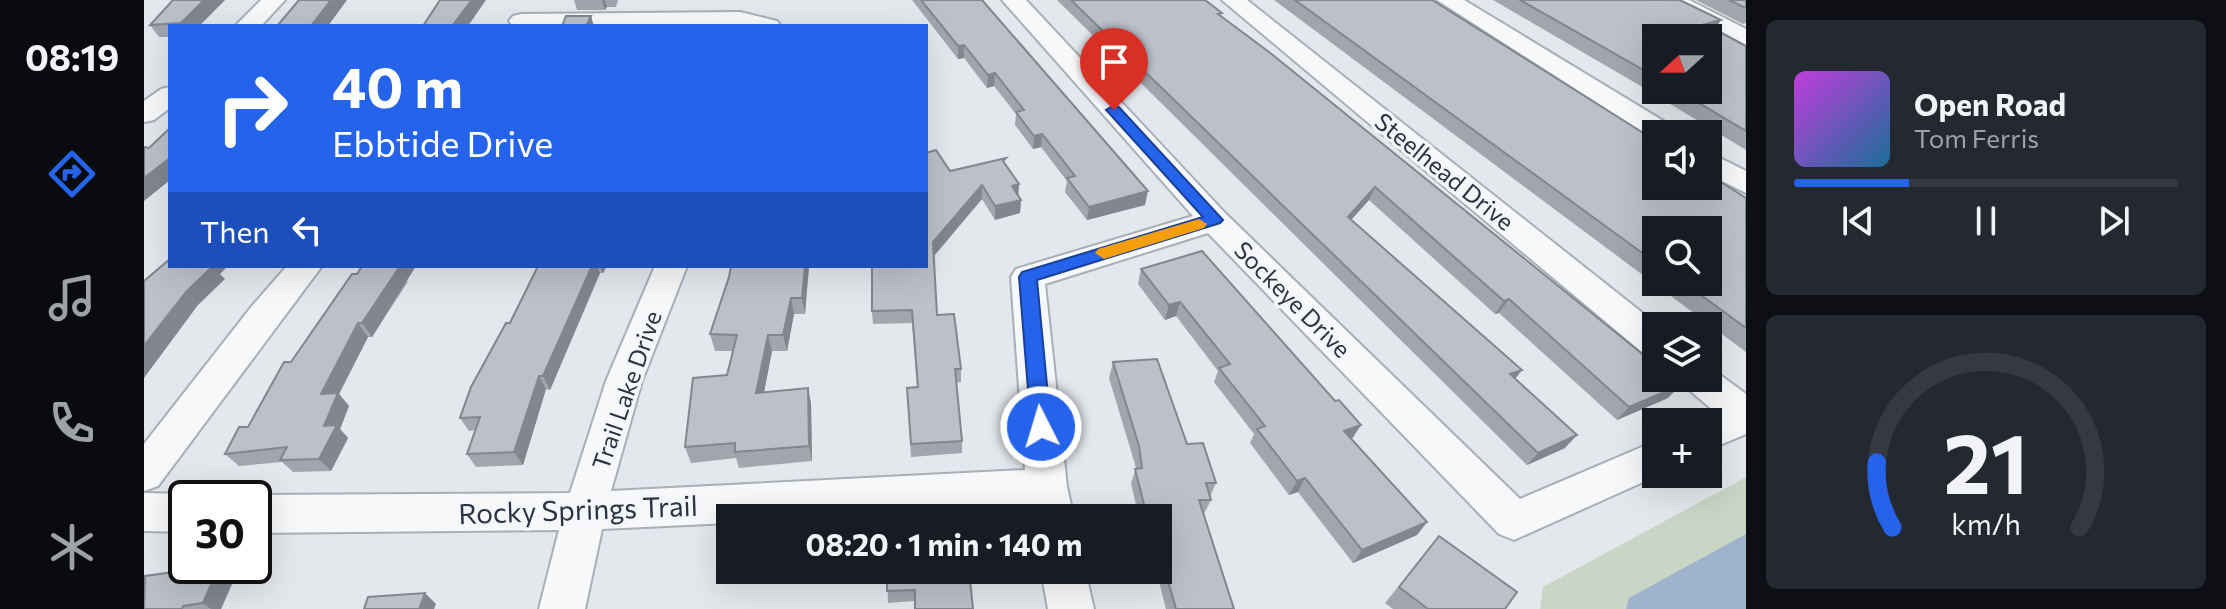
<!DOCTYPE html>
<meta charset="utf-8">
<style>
:root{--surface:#171b24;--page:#242831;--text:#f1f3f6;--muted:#9ea1a6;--line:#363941;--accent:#2563eb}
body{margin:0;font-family:Commissioner,sans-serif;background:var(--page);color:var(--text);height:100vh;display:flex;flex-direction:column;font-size:30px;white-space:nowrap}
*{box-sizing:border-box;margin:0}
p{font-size:26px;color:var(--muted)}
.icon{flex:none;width:44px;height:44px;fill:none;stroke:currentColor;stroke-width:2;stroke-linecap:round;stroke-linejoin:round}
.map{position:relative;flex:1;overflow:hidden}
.drawer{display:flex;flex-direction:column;gap:20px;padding:20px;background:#0d0f14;width:480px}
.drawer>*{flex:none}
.banner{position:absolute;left:24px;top:24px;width:760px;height:244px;border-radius:0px;box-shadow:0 8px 32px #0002;background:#2563eb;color:#fff;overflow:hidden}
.needle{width:52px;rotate:249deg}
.tools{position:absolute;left:1498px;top:24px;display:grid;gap:16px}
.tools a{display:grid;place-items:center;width:80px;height:80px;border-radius:0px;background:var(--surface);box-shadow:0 8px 32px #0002;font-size:40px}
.speed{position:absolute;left:24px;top:480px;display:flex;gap:16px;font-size:40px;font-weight:700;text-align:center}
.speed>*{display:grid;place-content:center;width:104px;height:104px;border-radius:50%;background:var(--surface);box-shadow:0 8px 32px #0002;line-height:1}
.speed .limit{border:4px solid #111;border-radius:12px;background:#fff;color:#111}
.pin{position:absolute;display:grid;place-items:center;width:68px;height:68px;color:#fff;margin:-82px -34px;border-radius:50% 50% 50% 0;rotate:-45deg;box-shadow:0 0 8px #0007}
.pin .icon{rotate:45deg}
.me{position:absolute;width:88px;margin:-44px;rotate:355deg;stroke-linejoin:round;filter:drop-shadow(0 0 6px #0008)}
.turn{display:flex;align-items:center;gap:28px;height:168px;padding:0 32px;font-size:36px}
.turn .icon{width:104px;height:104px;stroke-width:2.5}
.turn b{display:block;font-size:56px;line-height:68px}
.then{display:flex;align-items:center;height:76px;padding:0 32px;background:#0003;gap:16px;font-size:30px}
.drawer .widget{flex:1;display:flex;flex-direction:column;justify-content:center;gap:12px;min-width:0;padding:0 28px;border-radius:12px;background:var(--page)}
.drawer .dial{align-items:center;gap:0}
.dial svg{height:208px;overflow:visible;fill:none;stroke:var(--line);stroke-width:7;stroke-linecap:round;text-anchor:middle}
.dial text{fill:var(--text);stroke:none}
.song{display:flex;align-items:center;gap:24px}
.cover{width:96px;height:96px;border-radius:12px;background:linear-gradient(135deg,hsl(290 70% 55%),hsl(200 70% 35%))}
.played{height:8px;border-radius:4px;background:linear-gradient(90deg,var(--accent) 30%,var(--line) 30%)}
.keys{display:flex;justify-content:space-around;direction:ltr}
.trip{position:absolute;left:572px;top:504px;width:456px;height:80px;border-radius:0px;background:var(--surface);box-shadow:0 8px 32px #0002;font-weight:700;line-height:80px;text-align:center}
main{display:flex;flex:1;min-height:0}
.tabs{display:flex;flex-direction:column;width:144px;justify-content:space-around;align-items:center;background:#090b0e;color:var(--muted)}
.tabs .icon{width:56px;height:56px}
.tabs .active{color:var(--accent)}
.tabs b{font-size:36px;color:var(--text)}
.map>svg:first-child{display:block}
.green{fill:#c9d6c5}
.water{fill:#9fb4cc}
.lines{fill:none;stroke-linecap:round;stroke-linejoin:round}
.minor-casing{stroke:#a9aeb7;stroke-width:4}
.minor{fill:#f7f8fa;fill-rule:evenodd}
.wall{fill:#a1a5ae;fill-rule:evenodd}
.shaded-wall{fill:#83868d}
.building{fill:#bbc0ca;stroke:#83868d;stroke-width:2}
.route{fill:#2563eb;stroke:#184099;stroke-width:2}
.slow{fill:#f59e0b}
.labels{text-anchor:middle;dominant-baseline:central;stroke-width:7;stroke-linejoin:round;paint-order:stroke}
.street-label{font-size:24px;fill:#2b3445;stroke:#f4f6f9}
.near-street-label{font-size:28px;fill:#2b3445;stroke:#f4f6f9}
</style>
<main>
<nav class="tabs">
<b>08:19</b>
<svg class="icon active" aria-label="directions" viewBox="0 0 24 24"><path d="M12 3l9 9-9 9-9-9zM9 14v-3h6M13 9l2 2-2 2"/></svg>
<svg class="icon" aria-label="music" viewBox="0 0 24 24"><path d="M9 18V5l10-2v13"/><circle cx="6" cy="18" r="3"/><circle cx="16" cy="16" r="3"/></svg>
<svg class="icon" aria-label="phone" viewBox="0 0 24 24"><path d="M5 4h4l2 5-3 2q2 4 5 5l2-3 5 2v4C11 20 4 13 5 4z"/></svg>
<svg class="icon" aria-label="climate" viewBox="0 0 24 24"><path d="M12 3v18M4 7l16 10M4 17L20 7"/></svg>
</nav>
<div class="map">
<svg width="1602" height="609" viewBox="0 0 1602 609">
<rect width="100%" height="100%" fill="#e4e7ec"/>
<polygon class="green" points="1602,477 1602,609 1396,609 1399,587"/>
<polygon class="water" points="1602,534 1602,609 1482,609 1485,598"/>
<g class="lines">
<g class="minor-casing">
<g id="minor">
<polygon points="117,0 141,0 117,26 91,26"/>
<polygon points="858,0 882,0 1081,213 1376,499 1512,441 1512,474 1517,474 1370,540 1355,534 1064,233 901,284 923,487 930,518 888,518 886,506 673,518 586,518 586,523 458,529 441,609 395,609 415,530 110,533 110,498 103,498 110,495 426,493 462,381 511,266 543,266 498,381 467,491 881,470 867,277 872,269 1049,216"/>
<polygon points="1078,0 1103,0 1515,326 1512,326 1512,356 1499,353"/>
<polygon points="1293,0 1320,0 1531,128 1535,134 1512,134 1511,140"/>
<polygon points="1516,0 1545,0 1602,29 1602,46 1519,5"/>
<polygon points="596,12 633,21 637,26 369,26 365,21 369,16 377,14"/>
<polygon points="26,87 26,108 10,120 0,122 0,101 17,89"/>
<polygon points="1564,152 1602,171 1602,193 1564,174"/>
<polygon points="143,266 178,266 14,486 0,491 0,444 108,306"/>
<polygon points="1564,366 1602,394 1602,434 1564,450 1564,422 1552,422 1572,413 1543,388 1538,378 1564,378"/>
<polygon points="0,493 42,494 52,498 42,498 42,532 0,531"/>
<polygon points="897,570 941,570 950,609 904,609"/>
</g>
</g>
<use href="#minor" class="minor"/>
</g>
<g class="wall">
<polygon points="81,0 55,26 26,26 26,37 15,37 6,25"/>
<polygon points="430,0 474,0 472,7 463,7 461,10 433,10"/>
<polygon points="768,0 838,0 1001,205 943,220 921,192 923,181 897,147 889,149 871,125 872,114 850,86 843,88 820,58 814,59"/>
<polygon points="913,0 1061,0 1077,17 1524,398 1473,420 1355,313 1351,314 1225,200 1207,220 1371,379 1421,448 1383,465"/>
<path d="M 1130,0 L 1288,0 L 1602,198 L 1602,352 ZM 1512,230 L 1564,282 L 1512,282 Z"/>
<path d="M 1349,0 L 1536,0 L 1577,20 L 1570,29 L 1602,46 L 1602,150 L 1495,85 ZM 1512,38 L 1564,90 L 1512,90 Z"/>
<polygon points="1552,0 1602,0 1602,23 1599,24"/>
<polygon points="862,164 875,184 874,196 877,200 876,213 851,220 838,199 790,255 793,315 817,369 817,382 812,383 818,441 818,453 767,457 763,388 773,387 768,323 729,324 728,311 806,171"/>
<polygon points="394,266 463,266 459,273 456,273 406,390 402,389 379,465 332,467 323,454 331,430 325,431 316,418"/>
<polygon points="587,266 664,266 661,314 650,314 643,351 628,351 620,392 664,388 667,404 668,461 595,468 592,458 547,463 541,447 583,375 589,351 571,351 566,334 585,277"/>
<polygon points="997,269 1208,439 1207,439 1283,522 1273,535 1209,563 1154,492 1145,495 1106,443 1110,434 1070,382 1074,371 1032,316 1021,320 994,284"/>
<polygon points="265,280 228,337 224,337 195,394 205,406 196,429 204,438 187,471 149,472 138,462 95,466 81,454 104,427 147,362"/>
<polygon points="969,362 1043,444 1072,483 1066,497 1067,500 1060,514 1090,609 1022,609 1012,570 1014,570 1014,518 995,518 987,483 992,468 990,461 965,378"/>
<polygon points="1295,536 1361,609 1249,609 1241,603"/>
<polygon points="72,566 76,566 91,577 77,609 0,609"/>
<polygon points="743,570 829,609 771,601 744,603"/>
</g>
<g class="shaded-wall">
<polygon points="60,0 81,0 55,26 39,26 37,23"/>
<polygon points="187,0 203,0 184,26 167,26"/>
<polygon points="328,0 342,0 324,26 308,26"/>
<polygon points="458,0 461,0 463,7 461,10"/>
<polygon points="447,16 450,26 442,26"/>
<polygon points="1577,20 1568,33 1561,24"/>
<polygon points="820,45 820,58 814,59 814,46"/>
<polygon points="851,73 850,86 843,88 844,75"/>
<polygon points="898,134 897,147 889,149 890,136"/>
<polygon points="26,158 26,180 0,201 0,178"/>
<polygon points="875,184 874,198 868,186"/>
<polygon points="838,185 838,199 790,256 789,242"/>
<polygon points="1231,187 1225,200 1198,230 1204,217"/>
<polygon points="1004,191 1001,205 943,220 945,207"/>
<polygon points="877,200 876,213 851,220 851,206"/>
<polygon points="62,266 84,266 76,274 81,279 54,305 0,378 0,346"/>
<polygon points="256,266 272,266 228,337 218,323"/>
<polygon points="448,266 453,266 456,273 406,390 399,376"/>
<polygon points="456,266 463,266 459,273"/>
<polygon points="661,266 664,266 665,268 661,314 658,298"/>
<polygon points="647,298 650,314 643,351 639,335"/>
<polygon points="1365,299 1355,313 1351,314 1360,301"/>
<polygon points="1036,302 1032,316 1021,320 1025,305"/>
<polygon points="214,323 224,337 195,394 205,406 196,429 204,438 187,471 175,459 180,426 177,394"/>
<polygon points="624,335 628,351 617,408 612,393"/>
<polygon points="1378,370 1368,383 1366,374"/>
<polygon points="395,376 402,389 379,465 370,452"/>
<polygon points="1537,385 1524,398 1473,420 1485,407"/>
<polygon points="664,388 667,404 668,461 665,446"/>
<polygon points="1217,425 1208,439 1191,445 1200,431"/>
<polygon points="1433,435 1421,448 1383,465 1394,453"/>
<polygon points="1161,478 1154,492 1145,495 1153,481"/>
<polygon points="1283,522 1273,535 1209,563 1218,550"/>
<polygon points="75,566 91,577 77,609 67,609 59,603"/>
<polygon points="281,593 292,604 290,609 275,609"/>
</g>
<g class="building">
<polygon points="29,0 60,0 37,23 6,25"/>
<polygon points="155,0 187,0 167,26 133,26"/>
<polygon points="296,0 328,0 308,26 279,26"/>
<polygon points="777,0 838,0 1004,191 945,207 923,178 931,176 898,134 890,136 872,112 880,110 851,73 844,75 820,45 814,46"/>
<polygon points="927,0 1061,0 1078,13 1074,14 1125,52 1512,365 1512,378 1528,378 1537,385 1485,407 1365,299 1360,301 1231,187 1204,217 1378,370 1366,374 1433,435 1394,453"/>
<polygon points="1151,0 1288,0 1512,141 1512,186 1564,186 1564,174 1602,198 1602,328 1539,282 1564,282 1564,230 1512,230 1512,263"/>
<polygon points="1376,0 1536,0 1577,20 1561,24 1602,46 1602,131 1533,90 1564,90 1564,38 1512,38 1512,77"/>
<polygon points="1585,0 1602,0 1602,8"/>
<polygon points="422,16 447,16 442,26 418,26"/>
<polygon points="26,128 26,158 0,178 0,147 5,148"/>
<polygon points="792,150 806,171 862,158 859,161 875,184 868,186 877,200 851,206 838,185 789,242 793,315 810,314 817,369 811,369 818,441 767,444 763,388 774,387 768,310 728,311 728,266 782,266 782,153"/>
<polygon points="1058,251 1191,401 1195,400 1217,425 1200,431 1283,522 1218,550 1161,478 1153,481 1113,429 1121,426 1075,368 1086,364 1036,302 1025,305 997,269"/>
<polygon points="26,259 26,266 69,266 42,292 0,346 0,281"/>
<polygon points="218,266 256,266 218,323 214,323 177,394 194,393 180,426 193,425 175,459 136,460 143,447 81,454 95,427 104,427 140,362 147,362 208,274 213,274"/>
<polygon points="394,266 448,266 399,376 395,376 370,452 323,454 336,417 316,418 327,387 362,323 366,323"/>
<polygon points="587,266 661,266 658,298 647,298 639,335 624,335 612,393 664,388 665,446 591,452 591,443 541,447 549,378 583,375 593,335 566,334 585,277"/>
<polygon points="1013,359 1043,444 1059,443 1072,483 1062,483 1067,500 1055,500 1090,609 1032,609 1014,545 1014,518 1007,518 1006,516 1003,516 991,469 998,468 995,446 969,362"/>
<polygon points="1295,536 1373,592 1361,609 1284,609 1255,587"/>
<polygon points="75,566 59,603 39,606 38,609 0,609 1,576"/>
<polygon points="743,570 825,570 829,609 771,609 771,590 743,591"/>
<polygon points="281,593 275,609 220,609 224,597"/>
</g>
<polygon class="route" points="970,105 975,107 1079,220 1076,223 893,280 907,427 904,433 897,435 890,433 887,427 875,277 878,272 1059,217 965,113 962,110"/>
<polygon class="slow" points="1055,219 1063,224 1060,228 960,259 951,253 954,249"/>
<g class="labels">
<g class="street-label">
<text transform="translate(1301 171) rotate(39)">Steelhead Drive</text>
<text transform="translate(1149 299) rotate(45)">Sockeye Drive</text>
<text transform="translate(482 390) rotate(-71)">Trail Lake Drive</text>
</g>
<g class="near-street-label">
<text transform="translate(434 509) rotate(-2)">Rocky Springs Trail</text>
</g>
</g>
</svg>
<div class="tools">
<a><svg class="needle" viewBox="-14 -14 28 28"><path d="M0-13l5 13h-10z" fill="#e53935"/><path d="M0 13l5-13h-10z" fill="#9ea1a6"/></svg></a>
<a><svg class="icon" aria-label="sound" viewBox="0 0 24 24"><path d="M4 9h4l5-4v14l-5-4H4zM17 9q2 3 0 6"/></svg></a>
<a><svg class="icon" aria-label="search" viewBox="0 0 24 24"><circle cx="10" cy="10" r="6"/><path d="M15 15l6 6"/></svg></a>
<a><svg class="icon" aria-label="layers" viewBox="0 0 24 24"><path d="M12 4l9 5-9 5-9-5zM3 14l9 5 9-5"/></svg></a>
<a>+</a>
</div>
<div class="speed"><div class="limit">30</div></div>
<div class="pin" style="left:970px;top:110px;background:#d93025"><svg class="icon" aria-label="arrive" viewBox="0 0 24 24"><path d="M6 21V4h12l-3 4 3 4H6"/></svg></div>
<svg class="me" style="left:897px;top:427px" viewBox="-20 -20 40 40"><circle r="17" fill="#2563eb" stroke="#fff" stroke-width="3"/><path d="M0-11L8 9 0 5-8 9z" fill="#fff"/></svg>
<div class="trip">08:20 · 1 min · 140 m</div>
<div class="banner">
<div class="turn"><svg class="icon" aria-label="right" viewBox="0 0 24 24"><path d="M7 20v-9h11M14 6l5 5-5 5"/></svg><div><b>40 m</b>Ebbtide Drive</div></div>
<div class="then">Then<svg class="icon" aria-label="left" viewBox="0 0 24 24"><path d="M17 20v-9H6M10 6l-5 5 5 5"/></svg></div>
</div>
</div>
<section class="drawer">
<div class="widget">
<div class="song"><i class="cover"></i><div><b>Open Road</b><p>Tom Ferris</p></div></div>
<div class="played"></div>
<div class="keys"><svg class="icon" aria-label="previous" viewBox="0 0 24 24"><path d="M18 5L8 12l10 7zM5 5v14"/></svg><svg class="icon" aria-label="pause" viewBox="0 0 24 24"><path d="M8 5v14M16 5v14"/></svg><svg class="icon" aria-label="next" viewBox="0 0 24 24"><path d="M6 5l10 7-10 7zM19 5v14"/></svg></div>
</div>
<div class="widget dial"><svg viewBox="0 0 100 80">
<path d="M14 69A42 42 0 1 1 86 69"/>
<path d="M14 69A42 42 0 0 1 8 44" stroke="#2563eb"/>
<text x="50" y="56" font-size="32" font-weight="700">21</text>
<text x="50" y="72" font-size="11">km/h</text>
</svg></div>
</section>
</main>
